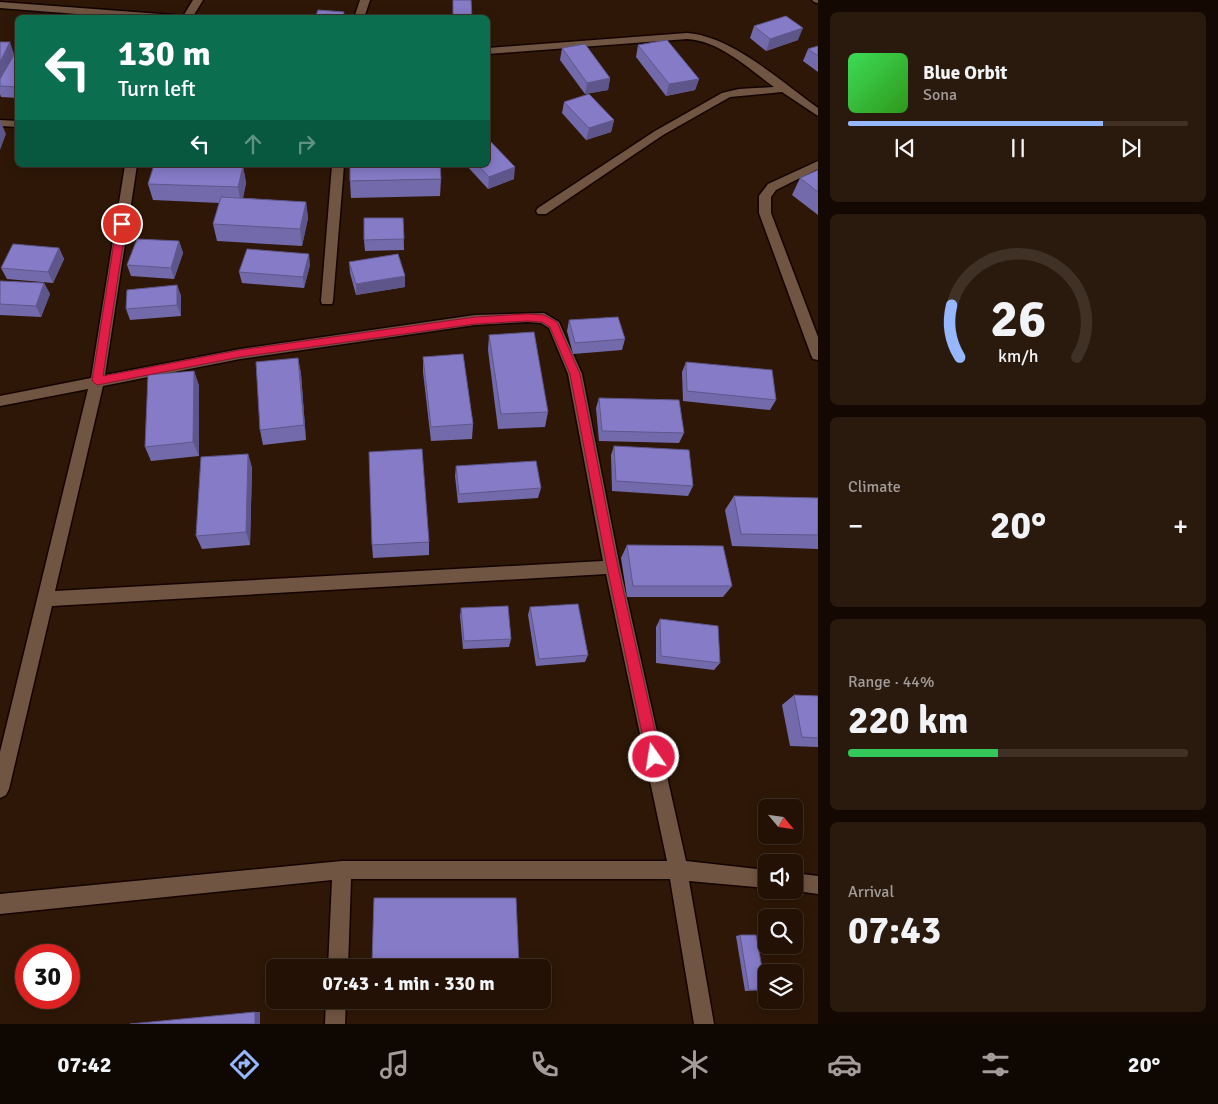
<!DOCTYPE html>
<meta charset="utf-8">
<style>
:root{--surface:#221104;--page:#2a1a0e;--text:#f1f3f6;--muted:#a29d9a;--line:#3f3126;--accent:#96b6fd}
body{margin:0;font-family:Signika,sans-serif;background:var(--page);color:var(--text);height:100vh;display:flex;flex-direction:column;font-size:19px;white-space:nowrap}
*{box-sizing:border-box;margin:0}
p{font-size:16px;color:var(--muted)}
.icon{flex:none;width:28px;height:28px;fill:none;stroke:currentColor;stroke-width:2;stroke-linecap:round;stroke-linejoin:round}
.map{position:relative;flex:1;overflow:hidden}
.panel{display:flex;flex-direction:column;gap:12px;padding:12px;background:#130902;width:400px}
.panel>*{flex:none}
.banner{position:absolute;left:15px;top:15px;width:475px;height:152px;border-radius:8px;box-shadow:0 2px 12px #0003,0 0 0 1px var(--line);background:#0b6e4f;color:#fff;overflow:hidden}
.needle{width:32px;rotate:119deg}
.controls{position:absolute;left:758px;top:799px;display:grid;gap:10px}
.controls a{display:grid;place-items:center;width:45px;height:45px;border-radius:8px;background:var(--surface);box-shadow:0 2px 12px #0003,0 0 0 1px var(--line);font-size:25px}
.speed{position:absolute;left:15px;top:944px;display:flex;gap:10px;font-size:25px;font-weight:700;text-align:center}
.speed>*{display:grid;place-content:center;width:65px;height:65px;border-radius:50%;background:var(--surface);box-shadow:0 2px 12px #0003,0 0 0 1px var(--line);line-height:1}
.speed .limit{border:8px solid #d22;background:#fff;color:#111}
.pin{position:absolute;display:grid;place-items:center;width:42px;height:42px;color:#fff;margin:-21px;border:2px solid #fff;border-radius:50%;box-shadow:0 1px 5px #0007}
.me{position:absolute;width:55px;margin:-28px;rotate:347deg;stroke-linejoin:round;filter:drop-shadow(0 0 4px #0008)}
.turn{display:flex;align-items:center;gap:18px;height:105px;padding:0 20px;font-size:22px}
.turn .icon{width:65px;height:65px;stroke-width:2.5}
.turn b{display:block;font-size:35px;line-height:42px}
.lanes{display:flex;align-items:center;height:48px;padding:0 20px;background:#0003;justify-content:center;gap:25px;direction:ltr}
.lanes .off{opacity:.35}
.big{font-size:38px;font-weight:800;line-height:1.1}
.panel .tile{flex:1;display:flex;flex-direction:column;justify-content:center;gap:8px;min-width:0;padding:0 18px;border-radius:8px;background:var(--page)}
.panel .dial{align-items:center;gap:0}
.dial svg{height:130px;overflow:visible;fill:none;stroke:var(--line);stroke-width:7;stroke-linecap:round;text-anchor:middle}
.dial text{fill:var(--text);stroke:none}
.song{display:flex;align-items:center;gap:15px}
.cover{width:60px;height:60px;border-radius:8px;background:linear-gradient(135deg,hsl(130 70% 55%),hsl(110 70% 35%))}
.played{height:5px;border-radius:2px;background:linear-gradient(90deg,var(--accent) 75%,var(--line) 75%)}
.keys{display:flex;justify-content:space-around;direction:ltr}
.heat{display:flex;justify-content:space-between;align-items:center;font-size:28px;direction:ltr}
.charge{height:8px;border-radius:4px;background:linear-gradient(90deg,#34c759 44%,var(--line) 0)}
.trip{position:absolute;left:266px;top:959px;width:285px;height:50px;border-radius:8px;background:var(--surface);box-shadow:0 2px 12px #0003,0 0 0 1px var(--line);font-weight:800;line-height:50px;text-align:center}
.tabs{display:flex;height:80px;justify-content:space-around;align-items:center;background:#0e0702;color:var(--muted)}
.tabs .icon{width:35px;height:35px}
.tabs .selected{color:var(--accent)}
.tabs b{font-size:22px;color:var(--text)}
main{display:flex;flex:1;min-height:0}
.map>svg:first-child{display:block}
.lines{fill:none;stroke-linecap:round;stroke-linejoin:round}
.minor-casing{stroke:#150300;stroke-width:3}
.minor{fill:#715543;fill-rule:evenodd}
.wall{fill:#736aab}
.shaded-wall{fill:#5e568b}
.building{fill:#867bc7;stroke:#5e568b}
.route{fill:#e11d48;stroke:#92132f}
</style>
<main>
<div class="map">
<svg width="818" height="1024" viewBox="0 0 818 1024">
<rect width="100%" height="100%" fill="#2e1706"/>
<g class="lines">
<g class="minor-casing">
<g id="minor">
<polygon points="193,0 203,0 192,18 182,18"/>
<polygon points="360,0 370,0 364,18 354,18"/>
<polygon points="812,0 818,0 818,3 814,2"/>
<polygon points="0,2 174,15 179,18 128,18 0,8"/>
<path d="M 687,33 C 732,36 783,83 818,108 L 818,116 L 782,92 L 730,97 L 663,135 L 546,214 L 538,214 L 536,211 L 538,208 L 655,131 L 722,93 L 739,89 L 774,87 C 748,68 720,41 687,39 L 488,54 L 488,48 Z"/>
<polygon points="0,120 18,121 18,127 0,126"/>
<polygon points="818,161 818,169 776,190 771,197 771,213 818,337 818,360 813,359 811,355 759,213 759,196 768,184"/>
<path d="M 125,165 L 137,165 L 105,375 L 240,349 L 475,315 L 544,313 L 559,322 L 582,374 L 620,567 L 686,861 L 766,870 L 766,888 L 689,881 L 714,1024 L 694,1024 L 670,879 L 351,879 L 348,968 L 328,968 L 332,880 L 0,914 L 0,894 L 342,861 L 667,861 L 606,574 L 52,606 L 9,789 L 6,795 L 0,798 L 0,752 L 88,389 L 0,406 L 0,396 L 91,378 ZM 527,322 L 541,323 L 549,328 L 568,374 L 603,561 L 55,591 L 103,386 L 240,359 L 475,325 Z"/>
<polygon points="332,165 344,165 333,301 332,304 322,304 321,301"/>
<polygon points="794,873 818,876 818,894 790,890 794,890"/>
<polygon points="326,1000 346,1000 345,1024 325,1024"/>
</g>
</g>
<use href="#minor" class="minor"/>
</g>
<g class="wall">
<polygon points="754,26 798,40 766,51 750,38"/>
<polygon points="0,42 14,54 18,48 18,98 1,97 0,94"/>
<polygon points="638,45 699,79 695,90 666,96 636,57"/>
<polygon points="818,46 818,72 803,61 808,49"/>
<polygon points="562,48 610,78 608,90 585,94 560,60"/>
<polygon points="564,102 614,120 611,132 586,140 562,113"/>
<polygon points="466,165 488,165 514,179 488,189"/>
<polygon points="243,166 246,183 243,198 306,202 308,218 302,246 217,241 213,224 219,203 153,200 148,184"/>
<polygon points="818,170 818,215 792,195 800,178"/>
<polygon points="441,179 440,196 351,198 350,181"/>
<polygon points="403,218 404,250 365,251 364,240"/>
<polygon points="179,241 183,253 174,279 131,276 127,265"/>
<polygon points="59,248 64,259 53,283 7,279 1,268"/>
<polygon points="349,262 405,276 405,287 356,295 350,273"/>
<polygon points="310,265 304,288 242,283 239,272"/>
<polygon points="0,281 44,283 50,294 41,317 0,315"/>
<polygon points="177,285 181,296 181,316 130,320 126,309"/>
<polygon points="569,320 625,339 622,350 573,354 567,331"/>
<polygon points="489,335 548,412 545,427 498,429 488,350"/>
<polygon points="423,357 473,424 472,439 431,441 423,372"/>
<polygon points="298,358 301,374 306,440 263,445 260,430"/>
<polygon points="686,362 776,400 770,410 683,401 682,372"/>
<polygon points="194,371 199,386 199,456 151,461 145,447"/>
<polygon points="599,398 684,433 679,443 599,441 596,408"/>
<polygon points="614,446 693,486 688,496 612,491 611,455"/>
<polygon points="248,454 252,468 250,545 202,549 196,536"/>
<polygon points="456,466 541,488 538,498 458,503 455,476"/>
<polygon points="734,496 818,498 818,549 732,546 725,510"/>
<polygon points="429,542 429,555 373,558 372,545"/>
<polygon points="627,545 732,586 723,597 627,597 621,558"/>
<polygon points="530,607 588,655 585,662 536,666 528,615"/>
<polygon points="461,608 511,639 509,647 463,649 460,616"/>
<polygon points="660,619 720,663 714,670 656,663 656,627"/>
<polygon points="794,695 818,696 818,747 790,746 782,705"/>
<polygon points="740,935 766,990 745,991 736,936"/>
<polygon points="372,964 519,965 515,967 374,966"/>
</g>
<g class="shaded-wall">
<polygon points="803,28 798,40 766,51 770,39"/>
<polygon points="10,42 14,54 0,84 0,62"/>
<polygon points="610,78 608,90 585,94 587,83"/>
<polygon points="699,79 695,90 666,96 669,84"/>
<polygon points="0,120 6,134 0,150"/>
<polygon points="614,120 611,132 586,140 589,128"/>
<polygon points="243,166 246,183 241,204 238,187"/>
<polygon points="515,167 514,179 488,189 489,177"/>
<polygon points="306,202 308,218 302,246 300,229"/>
<polygon points="179,241 183,253 174,279 171,268"/>
<polygon points="59,248 64,259 53,283 48,272"/>
<polygon points="309,254 310,265 304,288 303,277"/>
<polygon points="405,276 405,287 356,295 356,284"/>
<polygon points="44,283 50,294 41,317 36,306"/>
<polygon points="177,285 181,296 181,316 177,305"/>
<polygon points="298,358 301,374 306,440 304,425"/>
<polygon points="194,371 199,386 199,456 193,442"/>
<polygon points="248,454 252,468 250,545 246,532"/>
<rect x="255" y="1012" width="5" height="12"/>
</g>
<g class="building">
<polygon points="453,0 471,0 472,18 453,18"/>
<polygon points="318,10 344,12 343,18 315,18"/>
<polygon points="786,16 803,28 770,39 754,26"/>
<polygon points="667,40 699,79 669,84 638,45"/>
<polygon points="0,42 10,42 0,62"/>
<polygon points="585,44 610,78 587,83 562,48"/>
<polygon points="818,46 818,56 808,49"/>
<polygon points="18,48 18,87 0,86 0,79"/>
<polygon points="589,94 614,120 589,128 564,102"/>
<polygon points="489,140 515,167 489,177 478,165 488,165 488,141"/>
<polygon points="154,165 219,165 243,166 238,187 148,184"/>
<polygon points="350,165 440,165 441,179 350,181"/>
<polygon points="818,170 818,192 800,178"/>
<polygon points="221,197 306,202 300,229 213,224"/>
<polygon points="364,218 403,218 404,239 364,240"/>
<polygon points="137,239 179,241 171,268 127,265"/>
<polygon points="13,244 59,248 48,272 1,268"/>
<polygon points="247,249 309,254 303,277 239,272"/>
<polygon points="398,254 405,276 356,284 349,262"/>
<polygon points="0,281 44,283 36,306 0,304"/>
<polygon points="177,285 177,305 126,309 127,290"/>
<polygon points="618,317 625,339 575,343 569,320"/>
<polygon points="534,332 548,412 501,414 489,335"/>
<polygon points="463,354 473,424 431,427 423,357"/>
<polygon points="298,358 304,425 260,430 256,362"/>
<polygon points="686,362 772,370 776,400 687,391"/>
<polygon points="194,371 193,442 145,447 148,375"/>
<polygon points="599,398 679,400 684,433 602,431"/>
<polygon points="614,446 689,450 693,486 616,481"/>
<polygon points="422,449 429,542 372,545 369,452"/>
<polygon points="248,454 246,532 196,536 201,457"/>
<polygon points="536,461 541,488 459,494 456,466"/>
<polygon points="734,496 818,498 818,535 741,534"/>
<polygon points="627,545 723,546 732,586 633,586"/>
<polygon points="578,604 588,655 539,659 530,607"/>
<polygon points="508,606 511,639 464,641 461,608"/>
<polygon points="660,619 718,626 720,663 661,656"/>
<polygon points="794,695 818,696 818,738 802,737"/>
<polygon points="374,898 516,898 519,965 372,964"/>
<polygon points="740,935 756,935 766,990 749,990"/>
<polygon points="255,1012 255,1024 130,1024"/>
</g>
<polygon class="route" points="122,221 126,224 103,376 240,350 475,317 527,314 544,315 557,322 580,374 618,567 661,757 659,761 654,763 649,761 647,757 607,567 570,374 550,327 542,322 527,321 475,324 240,357 97,385 92,381 117,224"/>
</svg>
<div class="controls">
<a><svg class="needle" viewBox="-14 -14 28 28"><path d="M0-13l5 13h-10z" fill="#e53935"/><path d="M0 13l5-13h-10z" fill="#a29d9a"/></svg></a>
<a><svg class="icon" aria-label="sound" viewBox="0 0 24 24"><path d="M4 9h4l5-4v14l-5-4H4zM17 9q2 3 0 6"/></svg></a>
<a><svg class="icon" aria-label="search" viewBox="0 0 24 24"><circle cx="10" cy="10" r="6"/><path d="M15 15l6 6"/></svg></a>
<a><svg class="icon" aria-label="layers" viewBox="0 0 24 24"><path d="M12 4l9 5-9 5-9-5zM3 14l9 5 9-5"/></svg></a>
</div>
<div class="speed"><div class="limit">30</div></div>
<div class="pin" style="left:122px;top:224px;background:#d93025"><svg class="icon" aria-label="arrive" viewBox="0 0 24 24"><path d="M6 21V4h12l-3 4 3 4H6"/></svg></div>
<svg class="me" style="left:654px;top:757px" viewBox="-20 -20 40 40"><circle r="17" fill="#e11d48" stroke="#fff" stroke-width="3"/><path d="M0-11L8 9 0 5-8 9z" fill="#fff"/></svg>
<div class="trip">07:43 · 1 min · 330 m</div>
<div class="banner">
<div class="turn"><svg class="icon" aria-label="left" viewBox="0 0 24 24"><path d="M17 20v-9H6M10 6l-5 5 5 5"/></svg><div><b>130 m</b>Turn left</div></div>
<div class="lanes"><svg class="icon" aria-label="left" viewBox="0 0 24 24"><path d="M17 20v-9H6M10 6l-5 5 5 5"/></svg><svg class="icon off" aria-label="ahead" viewBox="0 0 24 24"><path d="M12 20V5M6 11l6-6 6 6"/></svg><svg class="icon off" aria-label="right" viewBox="0 0 24 24"><path d="M7 20v-9h11M14 6l5 5-5 5"/></svg></div>
</div>
</div>
<section class="panel">
<div class="tile">
<div class="song"><i class="cover"></i><div><b>Blue Orbit</b><p>Sona</p></div></div>
<div class="played"></div>
<div class="keys"><svg class="icon" aria-label="previous" viewBox="0 0 24 24"><path d="M18 5L8 12l10 7zM5 5v14"/></svg><svg class="icon" aria-label="pause" viewBox="0 0 24 24"><path d="M8 5v14M16 5v14"/></svg><svg class="icon" aria-label="next" viewBox="0 0 24 24"><path d="M6 5l10 7-10 7zM19 5v14"/></svg></div>
</div>
<div class="tile dial"><svg viewBox="0 0 100 80">
<path d="M14 69A42 42 0 1 1 86 69"/>
<path d="M14 69A42 42 0 0 1 9 37" stroke="#96b6fd"/>
<text x="50" y="56" font-size="32" font-weight="700">26</text>
<text x="50" y="72" font-size="11">km/h</text>
</svg></div>
<div class="tile"><p>Climate</p>
<div class="heat"><a>−</a><b class="big">20°</b><a>+</a></div>
</div>
<div class="tile"><p>Range · 44%</p><b class="big">220 km</b><div class="charge"></div></div>
<div class="tile"><p>Arrival</p><b class="big">07:43</b></div>
</section>
</main>
<nav class="tabs">
<b>07:42</b>
<svg class="icon selected" aria-label="directions" viewBox="0 0 24 24"><path d="M12 3l9 9-9 9-9-9zM9 14v-3h6M13 9l2 2-2 2"/></svg>
<svg class="icon" aria-label="music" viewBox="0 0 24 24"><path d="M9 18V5l10-2v13"/><circle cx="6" cy="18" r="3"/><circle cx="16" cy="16" r="3"/></svg>
<svg class="icon" aria-label="phone" viewBox="0 0 24 24"><path d="M5 4h4l2 5-3 2q2 4 5 5l2-3 5 2v4C11 20 4 13 5 4z"/></svg>
<svg class="icon" aria-label="climate" viewBox="0 0 24 24"><path d="M12 3v18M4 7l16 10M4 17L20 7"/></svg>
<svg class="icon" aria-label="car" viewBox="0 0 24 24"><path d="M5 17H2v-5l4-1 3-4h7l3 4 3 1v5h-3M9 17h6M6 11h13"/><circle cx="7" cy="17" r="2"/><circle cx="17" cy="17" r="2"/></svg>
<svg class="icon" aria-label="filters" viewBox="0 0 24 24"><path d="M4 7h16M4 17h16"/><circle cx="9" cy="7" r="2"/><circle cx="15" cy="17" r="2"/></svg>
<b>20°</b>
</nav>
